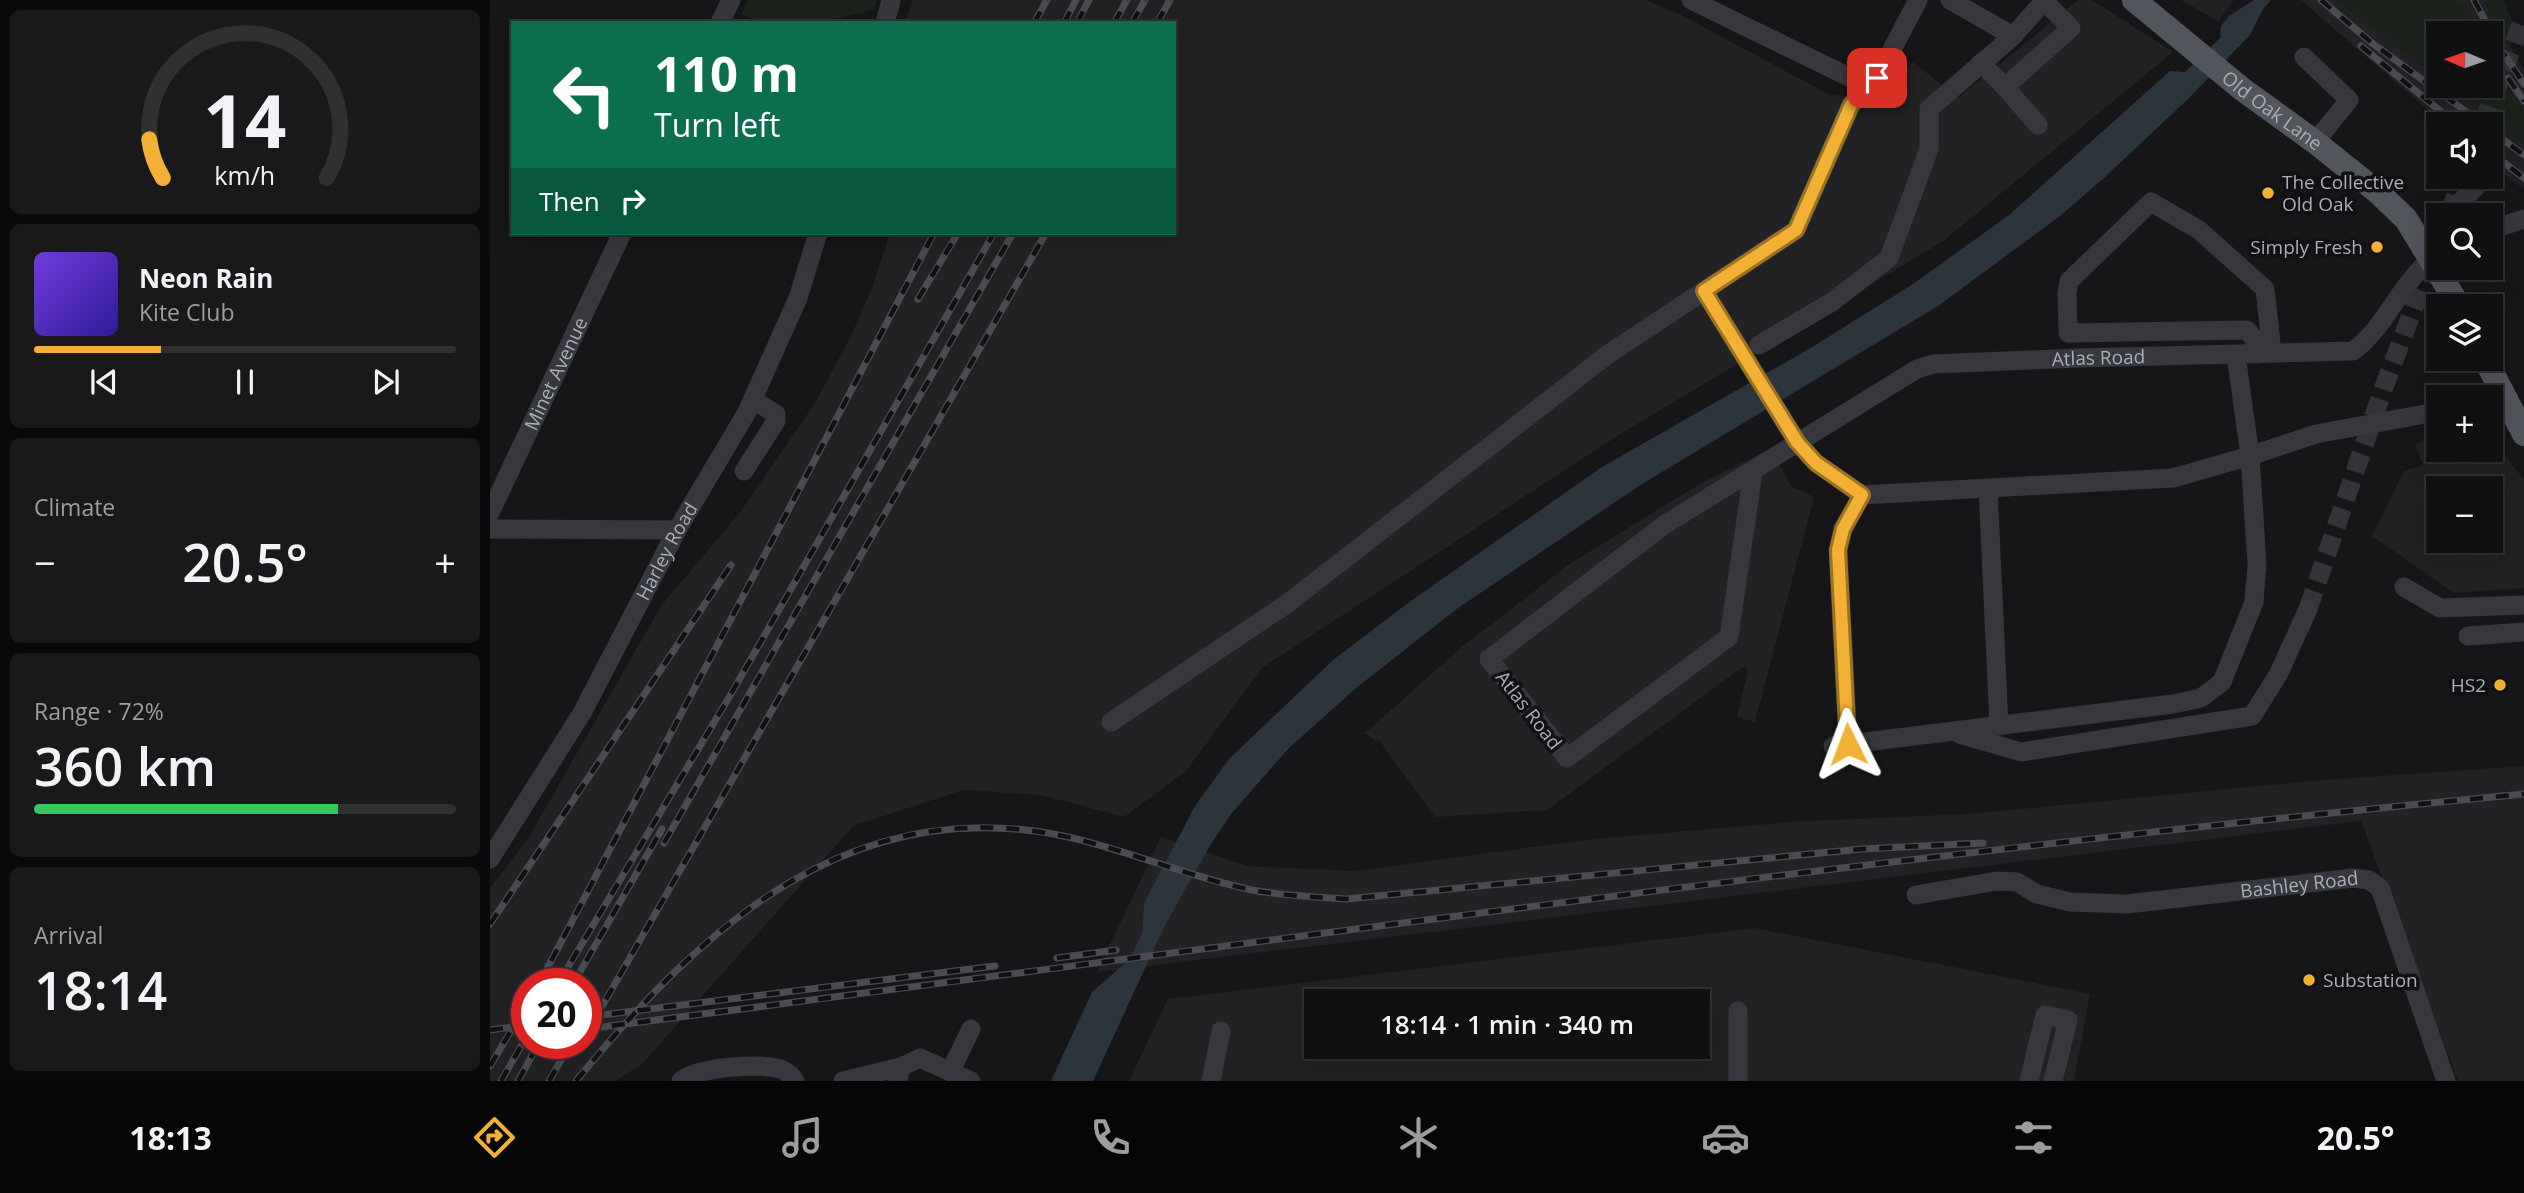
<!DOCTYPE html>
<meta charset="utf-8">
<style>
:root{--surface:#101012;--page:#19191b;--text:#f1f3f6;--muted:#9c9d9f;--line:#303032;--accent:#f2b134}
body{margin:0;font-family:"Open Sans",sans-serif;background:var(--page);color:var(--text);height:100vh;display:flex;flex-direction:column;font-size:26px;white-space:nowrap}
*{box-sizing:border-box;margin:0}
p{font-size:23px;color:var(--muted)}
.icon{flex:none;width:38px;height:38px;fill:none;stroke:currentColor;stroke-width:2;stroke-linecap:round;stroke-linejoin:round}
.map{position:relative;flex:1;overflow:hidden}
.sheet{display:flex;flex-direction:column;gap:10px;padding:10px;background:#09090a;width:490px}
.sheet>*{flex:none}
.banner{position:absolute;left:21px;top:21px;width:665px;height:214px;border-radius:0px;box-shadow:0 7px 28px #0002,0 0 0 2px var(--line);background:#0b6e4f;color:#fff;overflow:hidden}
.needle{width:46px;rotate:272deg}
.buttons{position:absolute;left:1936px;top:21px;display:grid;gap:14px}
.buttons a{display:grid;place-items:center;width:77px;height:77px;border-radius:0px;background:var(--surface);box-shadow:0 7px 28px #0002,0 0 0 2px var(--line);font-size:35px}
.speed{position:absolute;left:21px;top:968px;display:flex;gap:14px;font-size:35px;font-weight:700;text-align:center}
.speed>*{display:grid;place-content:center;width:91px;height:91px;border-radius:50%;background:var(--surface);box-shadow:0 7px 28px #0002,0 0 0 2px var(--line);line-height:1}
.speed .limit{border:10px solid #d22;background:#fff;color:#111}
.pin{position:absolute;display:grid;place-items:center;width:60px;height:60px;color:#fff;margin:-30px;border-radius:14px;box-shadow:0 4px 10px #0006}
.me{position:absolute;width:77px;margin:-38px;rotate:357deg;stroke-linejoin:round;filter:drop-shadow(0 0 5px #0008)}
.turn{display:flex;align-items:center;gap:24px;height:147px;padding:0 28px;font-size:32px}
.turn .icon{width:91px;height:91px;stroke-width:2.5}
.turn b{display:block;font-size:49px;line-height:60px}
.then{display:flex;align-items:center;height:66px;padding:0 28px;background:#0003;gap:14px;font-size:26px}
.big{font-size:52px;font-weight:600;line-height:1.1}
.sheet .card{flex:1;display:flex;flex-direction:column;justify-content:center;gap:10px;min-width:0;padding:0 24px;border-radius:10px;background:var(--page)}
.sheet .dial{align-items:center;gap:0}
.dial svg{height:182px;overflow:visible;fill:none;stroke:var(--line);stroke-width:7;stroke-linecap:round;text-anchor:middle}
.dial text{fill:var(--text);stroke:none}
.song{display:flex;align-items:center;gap:21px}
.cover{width:84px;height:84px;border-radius:10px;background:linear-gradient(135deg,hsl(260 70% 55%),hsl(250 70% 35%))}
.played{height:7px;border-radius:4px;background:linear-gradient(90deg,var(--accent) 30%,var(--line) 30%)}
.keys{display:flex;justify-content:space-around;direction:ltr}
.heat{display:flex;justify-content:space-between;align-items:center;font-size:38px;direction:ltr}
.charge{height:10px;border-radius:5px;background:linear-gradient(90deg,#34c759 72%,var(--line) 0)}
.trip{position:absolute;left:814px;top:989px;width:406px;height:70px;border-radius:0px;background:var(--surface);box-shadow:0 7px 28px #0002,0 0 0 2px var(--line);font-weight:600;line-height:70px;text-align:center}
.tab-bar{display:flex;height:112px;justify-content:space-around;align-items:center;background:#060607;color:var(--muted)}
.tab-bar .icon{width:49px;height:49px}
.tab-bar .selected{color:var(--accent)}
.tab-bar b{font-size:32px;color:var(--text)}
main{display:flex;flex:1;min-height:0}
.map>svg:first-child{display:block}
.built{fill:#222225;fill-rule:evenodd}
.green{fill:#1c231d}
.water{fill:#2c353c}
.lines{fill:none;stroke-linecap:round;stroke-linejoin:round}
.minor-tunnel{stroke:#333438;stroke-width:19;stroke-dasharray:19 10;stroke-linecap:butt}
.minor{stroke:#37383d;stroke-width:19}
.major{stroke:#53555c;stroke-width:24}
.rail-casing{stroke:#4a4c52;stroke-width:7}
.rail{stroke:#111113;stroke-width:4.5;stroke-dasharray:13;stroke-linecap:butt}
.route-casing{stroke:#9d7322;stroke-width:18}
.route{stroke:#f2b134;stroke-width:12}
.poi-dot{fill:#f2b134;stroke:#111113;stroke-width:2.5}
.labels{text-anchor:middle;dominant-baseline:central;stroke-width:7;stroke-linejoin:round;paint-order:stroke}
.street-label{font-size:19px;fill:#a8adb8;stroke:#111113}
.poi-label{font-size:19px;fill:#a8adb8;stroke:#111113;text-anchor:start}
</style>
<main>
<section class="sheet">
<div class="card dial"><svg viewBox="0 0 100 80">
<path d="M14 69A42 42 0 1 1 86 69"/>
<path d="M14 69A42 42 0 0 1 8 52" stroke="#f2b134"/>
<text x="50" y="56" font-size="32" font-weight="700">14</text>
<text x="50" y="72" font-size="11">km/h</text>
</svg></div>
<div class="card">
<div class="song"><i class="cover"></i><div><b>Neon Rain</b><p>Kite Club</p></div></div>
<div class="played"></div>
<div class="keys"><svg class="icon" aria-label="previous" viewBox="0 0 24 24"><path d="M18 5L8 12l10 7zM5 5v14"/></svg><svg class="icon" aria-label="pause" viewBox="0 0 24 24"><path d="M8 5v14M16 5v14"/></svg><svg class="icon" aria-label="next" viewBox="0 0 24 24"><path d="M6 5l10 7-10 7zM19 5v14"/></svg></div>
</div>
<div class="card"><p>Climate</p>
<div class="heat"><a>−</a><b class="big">20.5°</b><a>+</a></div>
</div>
<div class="card"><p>Range · 72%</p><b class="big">360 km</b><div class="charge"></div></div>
<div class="card"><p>Arrival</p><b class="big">18:14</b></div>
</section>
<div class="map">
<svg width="2034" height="1081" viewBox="0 0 2034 1081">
<rect width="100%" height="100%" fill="#161618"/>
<g class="built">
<path d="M 423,0 L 1156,0 L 1191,15 L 1340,95 L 1393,97 L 1423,62 L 1468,98 L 1588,0 L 1602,0 L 1683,52 L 1452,242 L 1135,431 L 773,667 L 696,771 L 634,817 L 551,795 L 473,790 L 363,826 L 153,1063 L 126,1081 L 0,1081 L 0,888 L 39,837 L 171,606 L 251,511 L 325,403 L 360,338 L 382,288 L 400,233 L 684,233 L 684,23 L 415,23 ZM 37,984 L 96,984 L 96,1043 L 37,1043 Z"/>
<polygon points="1691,0 1744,0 1728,21"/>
<polygon points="1811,0 1847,0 1948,77 1948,86 1959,86 2034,145 2034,189 2000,164 2000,124 1954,124"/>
<polygon points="1967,0 1993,0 2034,70 2034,110 2000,62 2000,33 1985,33"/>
<path d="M 2000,430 L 2009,447 L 2034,480 L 2034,588 L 1964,593 L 1882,536 L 1914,471 L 1933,465 L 1925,444 L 1948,434 L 1948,450 L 2000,450 ZM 1948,488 L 2000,488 L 2000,541 L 1948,541 Z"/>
<polygon points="1280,449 1302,487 1324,497 1265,722 1247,717 1258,670 1253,667 1057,810 945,817 889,740 885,741 875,733 973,646 1081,563 1208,485"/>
<polygon points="2034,766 2034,1081 1968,1081 1871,821 607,972 671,837 757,866 865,871 1104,839 1314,821 1479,814 1820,781"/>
<path d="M 1265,928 L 1600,994 L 1584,1081 L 639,1081 L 678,999 ZM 826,1001 L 1208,1001 L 1208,1046 L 826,1046 Z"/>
</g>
<g class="green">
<path d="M 258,0 L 387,0 L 384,10 C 341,19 292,34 252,14 Z"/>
<polygon points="1847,0 1967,0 1985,33 1948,33 1948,77"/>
<polygon points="1993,0 2014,0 2030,41 2017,44"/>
<polygon points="2000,62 2034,110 2034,145 1959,86 2000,86"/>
</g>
<polygon class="water" points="1764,0 1781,0 1773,9 1760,35 1698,99 1615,177 1570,216 1448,306 1152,484 968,608 865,689 799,748 741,814 721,844 675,925 603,1081 561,1081 602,992 640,959 652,933 654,903 705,806 739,759 843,660 918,603 1112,467 1319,349 1423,284 1519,215 1680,71 1695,72 1730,38 1731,26 1739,16"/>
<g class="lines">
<g class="minor-tunnel">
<polyline points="1993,124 2034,17"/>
<polyline points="1959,214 1973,177"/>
<polyline points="1818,609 1894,387 1944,254"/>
</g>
<g class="minor">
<polyline points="1201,0 1361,78"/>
<polyline points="1460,0 1523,36"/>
<polyline points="230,23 241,0"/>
<polyline points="395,23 401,0"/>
<polyline points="1814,57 1859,100 1825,142"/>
<polyline points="1491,63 1515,87 1581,28 1554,1"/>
<polyline points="1515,87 1548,125"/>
<polyline points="1957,215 1987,186"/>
<polyline points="2000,230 2034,219"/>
<polyline points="1941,258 1946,225 1948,223"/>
<polyline points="1214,291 1307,442 1326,463 1372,495 1683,478 1760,456 1826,434 1946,412"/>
<polyline points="1269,345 1342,302 1399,258 1439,149 1439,109 1523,36 1555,0"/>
<polyline points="1766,354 1765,340 1757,330 1578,333 1577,293 1579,281 1661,202 1709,230 1775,289 1782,352"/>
<polyline points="254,471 286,421 286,414 263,400"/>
<path id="s1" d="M 1263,472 L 1239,637 L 1077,758 L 999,659 L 1174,525 L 1427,369 L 1443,364 L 1590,358 L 1863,351 C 1898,326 1911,279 1948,254"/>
<polyline points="1498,488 1509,726"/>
<path id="s2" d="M 0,513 L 132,233"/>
<polyline points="0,529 187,530"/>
<polyline points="1914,587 1950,608 2034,605"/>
<polyline points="1978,636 2034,632"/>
<polyline points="621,722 798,603 1117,355 1306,230 1361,105 1387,78 1428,0"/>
<polyline points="1469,734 1531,752 1762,716 1788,675 1818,609"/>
<polyline points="1358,744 1348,550 1353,529 1372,495"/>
<polyline points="1343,746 1683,704 1711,698 1732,682 1764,602 1767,564 1760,456 1746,355"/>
<path id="s3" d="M 0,859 L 92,713 L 187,530 L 257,412 L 308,298 L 328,233"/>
<path id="s4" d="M 1426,895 L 1507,881 L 1527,882 L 1547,894 L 1580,902 L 1637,904 L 1863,878 L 1879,880 L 1890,888 L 1956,1081"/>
<polyline points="460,1072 481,1029"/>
<path d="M 191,1081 C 206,1067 274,1062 293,1070 C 299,1073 302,1076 305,1081"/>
<polyline points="353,1081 411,1067"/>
<polyline points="408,1081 411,1067 430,1058 481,1081"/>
<polyline points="721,1081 731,1031"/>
<polyline points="1248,1081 1248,1011"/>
<polyline points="1539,1081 1555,1015 1578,1020 1563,1081"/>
</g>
<g class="major">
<path id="s5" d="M 1644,0 L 1752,89 L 1825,142 L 1890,194 L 1916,219 L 1969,306"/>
<polyline points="1995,359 2034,434"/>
</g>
<g class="rail-casing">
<g id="rail">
<polyline points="1831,0 1882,43 1993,124"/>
<polyline points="1984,0 2010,48 2034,84"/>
<polyline points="544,23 557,0"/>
<polyline points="574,23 586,0"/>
<polyline points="587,23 599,0"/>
<polyline points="624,23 637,0"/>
<polyline points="642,23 655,0"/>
<polyline points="667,23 680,0"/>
<polyline points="1871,46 1966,124"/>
<polyline points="2018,78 2034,101"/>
<polyline points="2000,130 2034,155"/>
<polyline points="2000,152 2034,178"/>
<polyline points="428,299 468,233"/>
<polyline points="174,843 523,233"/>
<polyline points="0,924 241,565"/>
<polyline points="567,958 626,950"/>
<polyline points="49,984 444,233"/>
<polyline points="68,984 241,694 504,233"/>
<polyline points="83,984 172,829"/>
<polyline points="96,1017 505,966"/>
<polyline points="103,1022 556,233"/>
<path d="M 96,1029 C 742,947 1386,855 2034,794"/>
<polyline points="0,1030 37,1025"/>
<polyline points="0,1066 37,1004"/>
<polyline points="11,1081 37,1036"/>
<polyline points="28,1081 49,1043"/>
<polyline points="59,1081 81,1043"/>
<path d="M 86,1081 C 213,926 361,790 578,837 C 640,851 699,877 762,890 C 793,896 825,897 856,899 L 1372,849 L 1493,843"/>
</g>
</g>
<use href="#rail" class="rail"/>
</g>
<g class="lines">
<g class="route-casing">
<polyline id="route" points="1358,744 1348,550 1353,529 1372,495 1326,463 1307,442 1214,291 1306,230 1361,105 1387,78"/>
</g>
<use href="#route" class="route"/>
</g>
<g class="poi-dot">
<circle cx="1778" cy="193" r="7"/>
<circle cx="1887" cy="247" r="7"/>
<circle cx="2010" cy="685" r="7"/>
<circle cx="1819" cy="980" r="7"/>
</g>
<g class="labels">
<g class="street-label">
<text stroke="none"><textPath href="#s5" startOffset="177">Old Oak Lane</textPath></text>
<text stroke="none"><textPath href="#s1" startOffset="1195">Atlas Road</textPath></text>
<text stroke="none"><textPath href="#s2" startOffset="154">Minet Avenue</textPath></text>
<text stroke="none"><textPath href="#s3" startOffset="355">Harley Road</textPath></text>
<text transform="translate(1039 710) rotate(52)">Atlas Road</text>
<text stroke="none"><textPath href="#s4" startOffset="390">Bashley Road</textPath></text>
</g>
<g class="poi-label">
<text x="1792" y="182">The Collective<tspan x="1792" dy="22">Old Oak</tspan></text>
<text x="1873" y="247" text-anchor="end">Simply Fresh</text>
<text x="1996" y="685" text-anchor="end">HS2</text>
<text x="1833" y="980">Substation</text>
</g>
</g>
</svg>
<div class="buttons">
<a><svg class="needle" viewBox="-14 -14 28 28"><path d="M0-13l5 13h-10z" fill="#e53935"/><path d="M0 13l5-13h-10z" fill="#9c9d9f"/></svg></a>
<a><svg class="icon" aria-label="sound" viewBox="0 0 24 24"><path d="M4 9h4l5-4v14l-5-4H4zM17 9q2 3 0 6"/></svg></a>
<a><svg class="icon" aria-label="search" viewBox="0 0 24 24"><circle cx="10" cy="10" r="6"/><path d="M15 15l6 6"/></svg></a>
<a><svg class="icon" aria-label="layers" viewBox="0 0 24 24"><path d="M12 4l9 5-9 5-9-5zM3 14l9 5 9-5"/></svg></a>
<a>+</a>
<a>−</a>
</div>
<div class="speed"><div class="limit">20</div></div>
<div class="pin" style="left:1387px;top:78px;background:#d93025"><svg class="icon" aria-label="arrive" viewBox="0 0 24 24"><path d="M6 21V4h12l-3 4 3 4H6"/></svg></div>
<svg class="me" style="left:1358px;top:744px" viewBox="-20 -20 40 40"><path d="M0-17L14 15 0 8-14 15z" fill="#f2b134" stroke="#fff" stroke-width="4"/></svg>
<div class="trip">18:14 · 1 min · 340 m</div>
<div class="banner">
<div class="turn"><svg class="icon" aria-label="left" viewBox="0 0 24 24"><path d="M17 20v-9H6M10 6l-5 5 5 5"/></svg><div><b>110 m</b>Turn left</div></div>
<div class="then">Then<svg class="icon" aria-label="right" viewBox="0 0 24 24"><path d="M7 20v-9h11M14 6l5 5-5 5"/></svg></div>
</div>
</div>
</main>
<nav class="tab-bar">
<b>18:13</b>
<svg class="icon selected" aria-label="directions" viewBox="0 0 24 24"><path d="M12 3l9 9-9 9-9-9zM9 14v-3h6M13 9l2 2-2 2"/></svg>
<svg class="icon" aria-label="music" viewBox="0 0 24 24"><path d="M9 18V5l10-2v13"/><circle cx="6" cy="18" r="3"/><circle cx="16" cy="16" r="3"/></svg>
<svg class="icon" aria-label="phone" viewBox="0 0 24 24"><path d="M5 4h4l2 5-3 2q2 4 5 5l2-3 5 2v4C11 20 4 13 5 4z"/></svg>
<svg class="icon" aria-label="climate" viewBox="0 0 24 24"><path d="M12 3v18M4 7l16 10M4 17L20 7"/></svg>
<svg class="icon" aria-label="car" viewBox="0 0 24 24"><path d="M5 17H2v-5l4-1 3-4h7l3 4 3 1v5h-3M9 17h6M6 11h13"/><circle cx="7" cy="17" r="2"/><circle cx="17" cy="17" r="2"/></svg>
<svg class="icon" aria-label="filters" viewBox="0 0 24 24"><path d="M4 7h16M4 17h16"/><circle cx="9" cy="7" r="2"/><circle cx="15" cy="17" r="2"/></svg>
<b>20.5°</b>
</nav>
